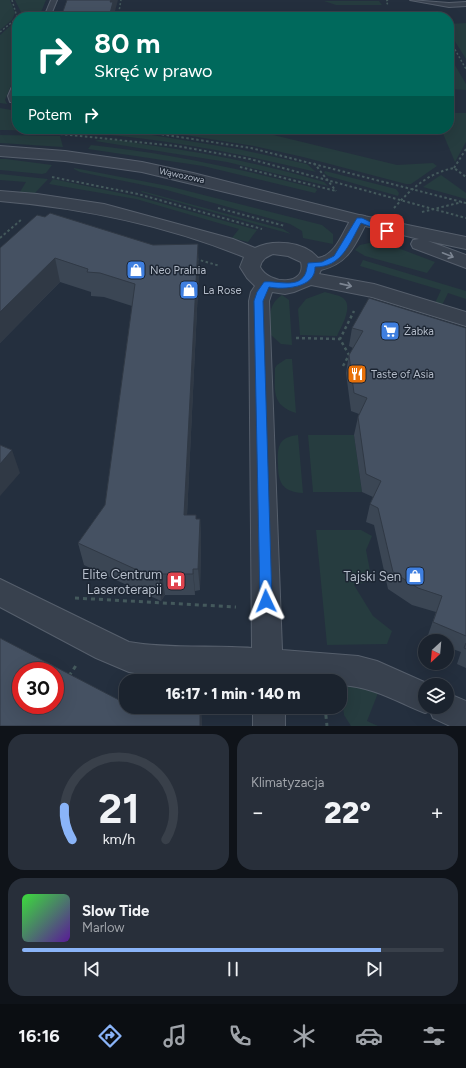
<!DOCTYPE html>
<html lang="pl">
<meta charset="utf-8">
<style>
:root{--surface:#1b232e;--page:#282f3a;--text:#f1f3f6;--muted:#a0a4aa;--line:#39404a;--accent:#8ab4f8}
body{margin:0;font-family:Figtree,sans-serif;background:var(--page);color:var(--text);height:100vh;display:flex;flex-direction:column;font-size:15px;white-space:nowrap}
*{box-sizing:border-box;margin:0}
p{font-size:13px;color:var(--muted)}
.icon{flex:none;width:22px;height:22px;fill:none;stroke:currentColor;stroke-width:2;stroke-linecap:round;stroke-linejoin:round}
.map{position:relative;height:726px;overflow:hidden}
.sheet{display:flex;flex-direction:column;gap:8px;padding:8px;background:#0f1319;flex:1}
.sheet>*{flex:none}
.banner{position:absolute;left:12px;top:12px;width:442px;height:122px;border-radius:16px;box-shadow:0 4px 16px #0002,0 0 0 1px var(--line);background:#00695c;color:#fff;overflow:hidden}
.needle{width:26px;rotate:206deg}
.controls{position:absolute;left:418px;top:634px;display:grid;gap:8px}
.controls a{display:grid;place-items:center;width:36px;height:36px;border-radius:50%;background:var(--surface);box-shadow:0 4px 16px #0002,0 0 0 1px var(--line);font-size:20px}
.speed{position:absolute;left:12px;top:662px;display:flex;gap:8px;font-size:20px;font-weight:700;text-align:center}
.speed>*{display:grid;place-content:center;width:52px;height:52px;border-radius:50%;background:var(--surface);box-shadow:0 4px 16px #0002,0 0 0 1px var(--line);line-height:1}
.speed .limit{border:6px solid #d22;background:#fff;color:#111}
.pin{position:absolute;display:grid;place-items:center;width:34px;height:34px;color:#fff;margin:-17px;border-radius:8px;box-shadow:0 2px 6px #0006}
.me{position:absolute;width:44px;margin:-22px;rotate:358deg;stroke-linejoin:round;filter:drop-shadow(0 0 3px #0008)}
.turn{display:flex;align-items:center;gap:14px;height:84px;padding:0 16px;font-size:18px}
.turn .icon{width:52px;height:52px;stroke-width:2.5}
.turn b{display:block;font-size:28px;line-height:34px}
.then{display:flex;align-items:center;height:38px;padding:0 16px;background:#0003;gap:8px;font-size:15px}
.big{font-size:30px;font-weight:800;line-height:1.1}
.sheet .widget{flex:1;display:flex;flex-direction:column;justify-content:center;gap:6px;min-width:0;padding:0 14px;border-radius:16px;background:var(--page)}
.sheet .dial{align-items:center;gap:0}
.dial svg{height:104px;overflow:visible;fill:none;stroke:var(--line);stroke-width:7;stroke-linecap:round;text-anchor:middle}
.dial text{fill:var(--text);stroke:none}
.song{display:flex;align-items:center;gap:12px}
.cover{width:48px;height:48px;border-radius:6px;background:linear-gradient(135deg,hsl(120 70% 55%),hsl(270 70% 35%))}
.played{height:4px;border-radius:2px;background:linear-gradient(90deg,var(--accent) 85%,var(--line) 85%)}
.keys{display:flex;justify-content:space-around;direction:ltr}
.heat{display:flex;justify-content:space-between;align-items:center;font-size:22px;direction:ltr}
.sheet .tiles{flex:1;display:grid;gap:8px;grid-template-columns:1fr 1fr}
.widget:last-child{grid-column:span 2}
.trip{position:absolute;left:119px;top:674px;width:228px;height:40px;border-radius:16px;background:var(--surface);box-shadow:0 4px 16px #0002,0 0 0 1px var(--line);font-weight:800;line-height:40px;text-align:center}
.tab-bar{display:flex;height:64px;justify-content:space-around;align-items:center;background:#0b0e12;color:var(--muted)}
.tab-bar .icon{width:28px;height:28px}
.tab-bar .current{color:var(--accent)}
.tab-bar b{font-size:18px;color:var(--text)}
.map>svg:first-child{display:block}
.green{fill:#263c3f}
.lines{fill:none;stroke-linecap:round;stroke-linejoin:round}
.service-casing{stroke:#565f6c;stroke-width:2}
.minor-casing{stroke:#565f6c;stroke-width:2}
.tertiary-casing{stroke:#565f6c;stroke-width:2}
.path-far3{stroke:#44595c;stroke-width:1.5;stroke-dasharray:2 2;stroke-linecap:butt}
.path-far2{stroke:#44595c;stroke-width:2;stroke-dasharray:2.5 2.5;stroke-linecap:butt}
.path-far1{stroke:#44595c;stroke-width:2.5;stroke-dasharray:3 3;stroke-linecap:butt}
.path{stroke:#44595c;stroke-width:3;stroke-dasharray:4 4;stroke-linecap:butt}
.service{fill:#38414e;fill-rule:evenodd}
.minor{fill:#38414e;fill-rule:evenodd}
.tertiary{fill:#38414e;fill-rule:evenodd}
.wall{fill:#3b4654}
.shaded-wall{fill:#303945}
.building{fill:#455162;stroke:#303945;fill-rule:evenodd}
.oneway{stroke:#7c8592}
.route{fill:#1a73e8;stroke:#114b97}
.labels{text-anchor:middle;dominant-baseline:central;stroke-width:3;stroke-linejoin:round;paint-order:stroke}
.far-street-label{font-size:9px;fill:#b4bcc9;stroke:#1d2633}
.poi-label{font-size:11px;fill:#b4bcc9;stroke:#1d2633;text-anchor:start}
.near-poi-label{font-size:13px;fill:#b4bcc9;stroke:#1d2633;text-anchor:end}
</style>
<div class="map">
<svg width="466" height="726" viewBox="0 0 466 726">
<rect width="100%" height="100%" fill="#242f3e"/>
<g class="green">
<polygon points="0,0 10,0 15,13 12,20 0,30"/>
<polygon points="15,0 46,0 39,17 20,17 21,12"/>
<polygon points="324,1 379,1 382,5 336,5"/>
<polygon points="17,20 17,70 5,100 7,104 0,103 0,35"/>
<polygon points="466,23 466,59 449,32 449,24"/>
<polygon points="449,55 466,84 466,90 449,89 449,76 453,76 449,69"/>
<polygon points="0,108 17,111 17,129 58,129 58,131 0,130"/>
<polygon points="449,113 466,113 466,142 455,162 441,129 449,129"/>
<path d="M 71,129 L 115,129 L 238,149 L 307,164 L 316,172 C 236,152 154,137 72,132 Z"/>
<polygon points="147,129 249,129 397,165 433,163 437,166 411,184 406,184 303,157 254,146"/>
<polygon points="0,135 60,136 63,147 0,143"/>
<path d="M 98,140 C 115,138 133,143 149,145 C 209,153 267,165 324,182 L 328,186 L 227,162 L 95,141 Z"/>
<path d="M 91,145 C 167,153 241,169 315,188 L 317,190 L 315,193 L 203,166 L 88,149 Z"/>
<polygon points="0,159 6,159 52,165 46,173 42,174 0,170"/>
<polygon points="74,168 168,186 322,225 333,234 333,244 303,238 302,231 290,224 163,189 80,172 74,169"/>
<polygon points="325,171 396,189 399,193 398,196 328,176 324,173"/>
<polygon points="0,174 48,179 35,193 20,192 26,182 0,180"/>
<polygon points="441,175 466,193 466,199 423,187"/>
<polygon points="53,179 139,197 257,230 248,242 232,238 239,229 136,199 49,184"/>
<polygon points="142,191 283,229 291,234 141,192"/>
<polygon points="374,242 390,245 435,262 427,273 365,256 355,250 360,245"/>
<polygon points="363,260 466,291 466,299 448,293 442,305 435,303 441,290 360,266"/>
<path d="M 325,292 C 331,294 339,295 343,298 C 354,306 341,327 337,336 L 300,335 L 298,309 L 306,299 Z"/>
<path d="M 282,295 L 289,300 L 292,345 L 281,344 L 271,335 C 270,319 267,305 282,295 Z"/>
<path d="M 286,359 L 292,359 L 296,413 C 271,405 275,391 275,368 L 277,365 Z"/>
<path d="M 298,435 L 303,493 C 282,492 278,482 278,464 C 277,446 279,437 298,435 Z"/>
<polygon points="308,435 354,435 362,492 313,492"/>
<polygon points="316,530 361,530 372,536 366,550 372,581 354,585 373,616 392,631 387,644 327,645"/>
<polygon points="347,683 356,684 378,693 367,721 378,726 351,726 344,715 341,689"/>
</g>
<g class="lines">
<g class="service-casing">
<g id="service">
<polygon points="51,0 57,0 50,17 44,17"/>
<polygon points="410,0 449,3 466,2 466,6 449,7"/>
<polygon points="14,82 17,82 17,100 13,102 10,102 8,96"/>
</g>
</g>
<g class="minor-casing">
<g id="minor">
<path d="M 0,191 L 37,194 L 104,204 L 233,239 L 255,248 C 273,239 304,241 318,258 C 337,255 343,230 353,216 L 359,215 L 365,216 L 368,220 C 355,244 350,263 321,270 L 319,274 L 374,284 L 466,312 L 466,326 L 372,297 L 311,285 L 294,292 L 285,294 L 272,292 L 269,301 L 282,650 L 358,656 L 377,661 L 431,685 L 425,685 L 425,707 L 447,707 L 447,693 L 466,701 L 466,726 L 450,726 L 433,718 L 430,711 L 425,713 C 395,701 374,687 340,685 L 340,681 L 253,681 L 253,678 L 224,676 L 152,676 L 129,672 L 96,658 L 0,607 L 0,579 L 129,642 C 170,649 211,645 252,648 L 249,301 L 251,292 L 255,286 L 247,278 L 240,267 L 244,257 C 168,226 82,208 0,201 ZM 273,254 L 288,256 L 301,262 C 307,286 269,285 260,267 C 262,259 266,257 273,254 Z"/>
<rect x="253" y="707" width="32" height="19"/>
</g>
</g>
<g class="tertiary-casing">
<polygon id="tertiary" points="0,146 65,151 142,162 193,173 359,215 466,237 466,249 428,241 466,255 466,268 413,248 411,244 413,240 419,239 142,172 65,161 0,156"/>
</g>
<g class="path-far3">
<polyline points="12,0 17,17"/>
<polyline points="388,0 386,1 388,5"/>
<polyline points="118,17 121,0"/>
<polyline points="0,32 17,18"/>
<polyline points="449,39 466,69"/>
</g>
<g class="path-far2">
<polyline points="127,129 251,148 466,203"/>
<polyline points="60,134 177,146 250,159 466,218"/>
<polyline points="314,163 336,191"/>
<polyline points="240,167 336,191"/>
<polyline points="454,168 466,149"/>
<polyline points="52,177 138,194 262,229"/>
<polyline points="218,208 285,226"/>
<path d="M 394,208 C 411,189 428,173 454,168 L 466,177"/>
<polyline points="422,212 462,202"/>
<polyline points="0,238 22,219"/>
<polyline points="196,259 220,266"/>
</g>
<g class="path-far1">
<polyline points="296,338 340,339"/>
<polyline points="343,366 349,355 340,339 354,311"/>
</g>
<g class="path">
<polyline points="75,598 236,607"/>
<polyline points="69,676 77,664"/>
<polyline points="325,707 327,726"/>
</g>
<use href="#service" class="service"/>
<use href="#minor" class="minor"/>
<use href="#tertiary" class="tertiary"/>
</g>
<g class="wall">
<polygon points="0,248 199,268 187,515 196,519 200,519 201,541 200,590 195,591 195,595 165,595 161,601 84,565 78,543 105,505 132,306 104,297 91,296 91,292 60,282 0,343"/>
<polygon points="352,328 466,328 466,668 457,664 461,652 447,647 447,641 434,641 427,638 436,612 412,605 388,589 374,525 366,522 370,504 373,497 362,492 354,435 358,417 359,414 351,411 346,373 349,355 353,348 349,346"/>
</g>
<g class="shaded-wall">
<polygon points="111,0 118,0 114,15 114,17 109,17"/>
<polygon points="198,244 199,268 186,537 184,515"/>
<polygon points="55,258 60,282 0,343 0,312"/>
<polygon points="12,450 20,473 0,496 0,464"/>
<polygon points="200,519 201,541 200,590 198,569"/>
<polygon points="193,569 195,591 195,595 193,574"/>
<polygon points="162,574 165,595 161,601 159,580"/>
<polygon points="200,707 201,707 202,719 202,726 200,726"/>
</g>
<g class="building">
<polygon points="67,0 111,0 110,2 113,2 109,17 61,17"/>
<polygon points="50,213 153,245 198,244 184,515 196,515 196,519 200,519 198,569 193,569 193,574 162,574 159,580 78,543 105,505 135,284 100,273 87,272 88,269 55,258 0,312 0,248 37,215 45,217"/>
<polygon points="369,298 466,328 466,636 433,622 442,596 418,588 393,572 378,508 370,504 381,481 366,474 358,417 367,398 354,393 349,355 363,331 352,328"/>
<polygon points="0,445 12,450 0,464"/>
<path d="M 0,638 L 121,701 L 126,701 L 126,707 L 200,707 L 200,726 L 0,726 ZM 21,671 L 55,671 L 55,705 L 21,705 Z"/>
<polygon points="466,643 466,649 464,648"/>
</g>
<defs><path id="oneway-shaft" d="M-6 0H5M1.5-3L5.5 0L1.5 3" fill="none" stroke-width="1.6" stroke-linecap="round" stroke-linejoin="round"/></defs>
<g class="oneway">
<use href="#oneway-shaft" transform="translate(448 255) rotate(22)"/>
<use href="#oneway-shaft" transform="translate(346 285) rotate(13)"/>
</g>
<path class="route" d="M 357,218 L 362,218 L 390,231 L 384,232 L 361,223 C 349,244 342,267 315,267 C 316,288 283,290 269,287 L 263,301 L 272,601 L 270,605 L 266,606 L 262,605 L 260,601 L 254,301 L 257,292 L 264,282 C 276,280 300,290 306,272 C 307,269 307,266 308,263 L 322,262 L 334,256 Z"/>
<defs>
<g id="shop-square" transform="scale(1)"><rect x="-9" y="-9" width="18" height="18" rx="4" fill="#3f7fe0" stroke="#1d2633"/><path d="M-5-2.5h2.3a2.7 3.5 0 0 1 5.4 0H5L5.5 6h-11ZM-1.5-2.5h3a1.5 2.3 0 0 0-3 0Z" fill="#fff"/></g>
<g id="supermarket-square" transform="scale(1)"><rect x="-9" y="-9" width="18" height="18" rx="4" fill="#3f7fe0" stroke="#1d2633"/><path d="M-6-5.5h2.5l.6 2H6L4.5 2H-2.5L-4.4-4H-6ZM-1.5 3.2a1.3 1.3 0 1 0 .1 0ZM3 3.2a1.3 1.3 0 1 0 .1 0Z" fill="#fff"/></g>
<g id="restaurant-square" transform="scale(1)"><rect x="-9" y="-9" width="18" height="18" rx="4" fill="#e8710a" stroke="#1d2633"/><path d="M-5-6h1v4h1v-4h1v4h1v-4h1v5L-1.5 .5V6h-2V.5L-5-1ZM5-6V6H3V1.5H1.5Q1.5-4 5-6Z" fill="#fff"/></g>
<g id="hospital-square" transform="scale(1)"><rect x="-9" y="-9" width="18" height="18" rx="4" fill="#e0444e" stroke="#1d2633"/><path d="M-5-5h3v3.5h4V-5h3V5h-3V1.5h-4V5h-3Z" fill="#fff"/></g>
</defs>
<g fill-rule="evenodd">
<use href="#shop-square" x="136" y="270"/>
<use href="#shop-square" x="189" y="290"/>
<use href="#supermarket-square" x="390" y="331"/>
<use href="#restaurant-square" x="357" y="374"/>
<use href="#shop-square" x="415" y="576"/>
<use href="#hospital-square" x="176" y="581"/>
</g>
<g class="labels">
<g class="far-street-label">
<text transform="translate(182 175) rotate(12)">Wąwozowa</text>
</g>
<g class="poi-label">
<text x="150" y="270">Neo Pralnia</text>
<text x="203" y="290">La Rose</text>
<text x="404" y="331">Żabka</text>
<text x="371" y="374">Taste of Asia</text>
</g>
<g class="near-poi-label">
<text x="162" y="574">Elite Centrum<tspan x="162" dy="15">Laseroterapii</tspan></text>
<text x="401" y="576">Tajski Sen</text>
</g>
</g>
</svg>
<div class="controls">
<a><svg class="needle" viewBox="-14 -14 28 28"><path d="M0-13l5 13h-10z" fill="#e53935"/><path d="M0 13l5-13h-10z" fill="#a0a4aa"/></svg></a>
<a><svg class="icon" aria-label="layers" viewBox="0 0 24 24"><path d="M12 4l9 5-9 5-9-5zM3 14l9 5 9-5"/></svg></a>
</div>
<div class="speed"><div class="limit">30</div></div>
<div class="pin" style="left:387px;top:231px;background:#d93025"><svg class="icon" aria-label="arrive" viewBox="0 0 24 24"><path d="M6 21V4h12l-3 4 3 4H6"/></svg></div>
<svg class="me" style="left:266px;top:601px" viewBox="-20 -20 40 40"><path d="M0-17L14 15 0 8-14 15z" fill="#1a73e8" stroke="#fff" stroke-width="4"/></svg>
<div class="trip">16:17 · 1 min · 140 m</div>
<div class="banner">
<div class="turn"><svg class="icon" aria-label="right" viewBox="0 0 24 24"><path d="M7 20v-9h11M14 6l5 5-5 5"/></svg><div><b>80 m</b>Skręć w prawo</div></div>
<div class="then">Potem<svg class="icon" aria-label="right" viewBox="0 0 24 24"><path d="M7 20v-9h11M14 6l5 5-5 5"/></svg></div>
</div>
</div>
<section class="sheet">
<div class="tiles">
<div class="widget dial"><svg viewBox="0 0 100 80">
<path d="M14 69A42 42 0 1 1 86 69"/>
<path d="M14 69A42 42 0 0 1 8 44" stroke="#8ab4f8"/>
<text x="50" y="56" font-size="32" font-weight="700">21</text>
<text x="50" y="72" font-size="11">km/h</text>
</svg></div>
<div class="widget"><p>Klimatyzacja</p>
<div class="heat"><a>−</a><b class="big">22°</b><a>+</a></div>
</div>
<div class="widget">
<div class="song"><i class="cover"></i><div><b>Slow Tide</b><p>Marlow</p></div></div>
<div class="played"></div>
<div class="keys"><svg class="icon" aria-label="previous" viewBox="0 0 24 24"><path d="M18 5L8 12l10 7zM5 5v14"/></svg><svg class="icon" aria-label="pause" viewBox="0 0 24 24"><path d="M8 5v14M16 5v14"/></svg><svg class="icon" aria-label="next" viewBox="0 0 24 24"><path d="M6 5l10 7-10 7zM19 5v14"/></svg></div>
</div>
</div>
</section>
<nav class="tab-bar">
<b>16:16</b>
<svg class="icon current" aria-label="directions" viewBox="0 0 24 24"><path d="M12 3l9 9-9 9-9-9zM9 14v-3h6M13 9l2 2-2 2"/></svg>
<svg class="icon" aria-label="music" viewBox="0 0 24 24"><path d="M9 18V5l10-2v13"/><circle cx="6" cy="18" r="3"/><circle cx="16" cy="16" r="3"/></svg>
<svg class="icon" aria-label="phone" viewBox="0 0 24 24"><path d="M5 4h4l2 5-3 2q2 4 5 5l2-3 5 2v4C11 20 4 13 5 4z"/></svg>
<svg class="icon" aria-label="climate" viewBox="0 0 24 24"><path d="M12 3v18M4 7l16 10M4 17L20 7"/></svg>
<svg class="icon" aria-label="car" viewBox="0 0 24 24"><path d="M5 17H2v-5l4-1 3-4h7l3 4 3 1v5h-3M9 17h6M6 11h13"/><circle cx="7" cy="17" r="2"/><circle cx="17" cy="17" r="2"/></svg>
<svg class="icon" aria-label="filters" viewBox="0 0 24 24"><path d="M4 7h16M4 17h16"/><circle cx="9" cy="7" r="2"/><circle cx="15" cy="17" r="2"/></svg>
</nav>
